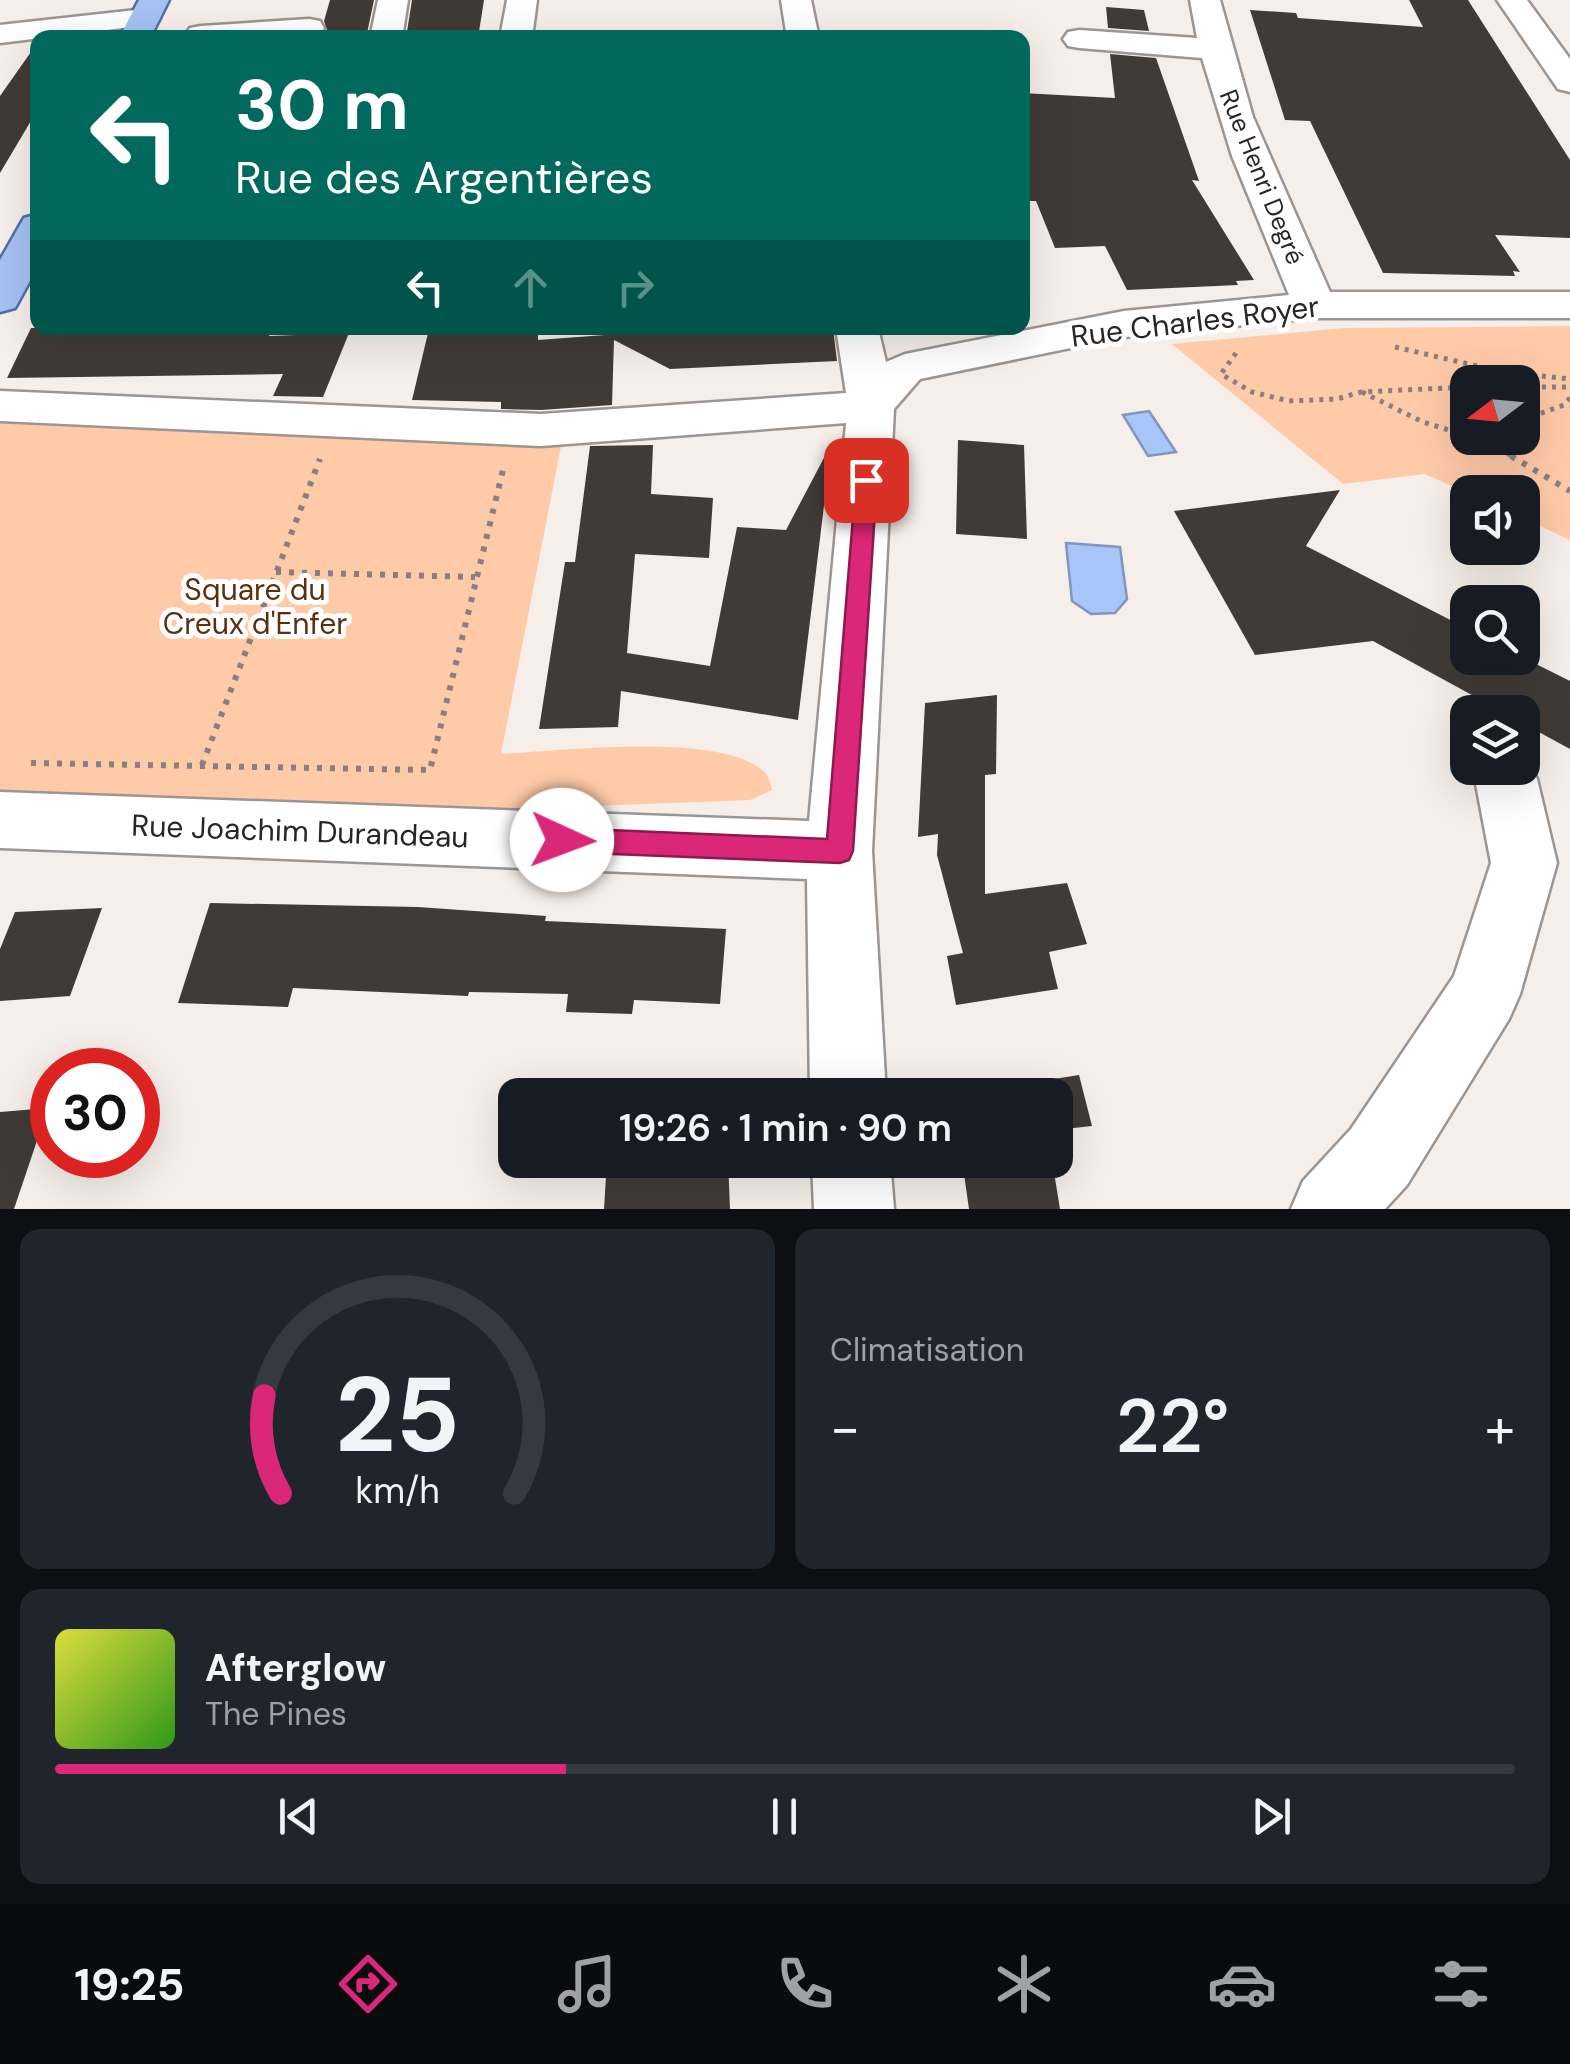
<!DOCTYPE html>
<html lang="fr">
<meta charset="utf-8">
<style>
:root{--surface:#171b24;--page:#20242c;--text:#f1f3f6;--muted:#9ea1a6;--line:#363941;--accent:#db2777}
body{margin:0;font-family:"DM Sans",sans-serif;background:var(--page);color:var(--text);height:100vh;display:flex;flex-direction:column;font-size:38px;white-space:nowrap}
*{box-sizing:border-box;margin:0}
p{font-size:32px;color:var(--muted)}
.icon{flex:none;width:55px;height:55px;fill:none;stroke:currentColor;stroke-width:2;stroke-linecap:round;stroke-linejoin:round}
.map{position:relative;height:1209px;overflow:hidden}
.side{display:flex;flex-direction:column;gap:20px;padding:20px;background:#0d0f14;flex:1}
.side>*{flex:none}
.guide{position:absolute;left:30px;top:30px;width:1000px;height:305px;border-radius:20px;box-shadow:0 10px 40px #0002;background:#00695c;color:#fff;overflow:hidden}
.needle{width:65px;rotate:254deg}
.tools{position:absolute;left:1450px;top:365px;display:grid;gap:20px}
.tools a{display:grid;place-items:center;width:90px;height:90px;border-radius:20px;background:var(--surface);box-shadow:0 10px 40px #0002;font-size:50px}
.speed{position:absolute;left:30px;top:1048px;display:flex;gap:20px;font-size:50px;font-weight:700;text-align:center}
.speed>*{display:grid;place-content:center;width:130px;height:130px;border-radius:50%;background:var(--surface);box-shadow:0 10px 40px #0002;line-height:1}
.speed .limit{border:15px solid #d22;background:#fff;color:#111}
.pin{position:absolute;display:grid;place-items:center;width:85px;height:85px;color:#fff;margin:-42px;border-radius:20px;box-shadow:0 5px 15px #0006}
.me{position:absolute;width:110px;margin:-55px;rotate:92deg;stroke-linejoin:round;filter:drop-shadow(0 0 8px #0008)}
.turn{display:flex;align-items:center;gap:35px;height:210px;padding:0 40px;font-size:45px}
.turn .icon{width:130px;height:130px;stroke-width:2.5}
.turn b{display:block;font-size:70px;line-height:85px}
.lanes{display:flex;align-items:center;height:95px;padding:0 40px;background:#0003;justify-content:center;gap:50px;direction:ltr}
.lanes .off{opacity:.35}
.big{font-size:75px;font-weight:600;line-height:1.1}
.side .tile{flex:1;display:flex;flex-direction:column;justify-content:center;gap:15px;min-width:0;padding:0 35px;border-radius:20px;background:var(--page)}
.side .dial{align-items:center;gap:0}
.dial svg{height:260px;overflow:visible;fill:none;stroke:var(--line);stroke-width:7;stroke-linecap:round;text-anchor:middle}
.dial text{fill:var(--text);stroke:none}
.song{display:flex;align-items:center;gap:30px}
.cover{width:120px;height:120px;border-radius:15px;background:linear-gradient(135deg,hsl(60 70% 55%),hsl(110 70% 35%))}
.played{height:10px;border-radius:5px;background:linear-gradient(90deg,var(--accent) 35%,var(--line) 35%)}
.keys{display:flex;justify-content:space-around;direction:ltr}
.heat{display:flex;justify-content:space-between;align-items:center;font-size:55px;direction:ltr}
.side .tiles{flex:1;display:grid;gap:20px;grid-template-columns:1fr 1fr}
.tile:last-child{grid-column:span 2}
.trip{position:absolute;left:498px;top:1078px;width:575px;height:100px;border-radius:20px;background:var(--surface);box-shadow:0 10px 40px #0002;font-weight:600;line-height:100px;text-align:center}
.dock{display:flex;height:160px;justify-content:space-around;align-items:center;background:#090b0e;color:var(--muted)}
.dock .icon{width:70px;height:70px}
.dock .selected{color:var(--accent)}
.dock b{font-size:45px;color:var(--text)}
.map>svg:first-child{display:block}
.green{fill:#ffcaa8;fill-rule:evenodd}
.water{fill:#a9c6fb;stroke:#8296ba;stroke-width:2.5}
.building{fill:#413b37}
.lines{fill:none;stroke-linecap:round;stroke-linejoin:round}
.minor-casing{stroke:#9c9591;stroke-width:5}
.major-casing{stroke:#546fa6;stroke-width:5}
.path-far1{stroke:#86817e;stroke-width:5;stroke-dasharray:4 6;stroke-linecap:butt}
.path{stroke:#86817e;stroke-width:6;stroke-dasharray:5 8;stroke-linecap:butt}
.minor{fill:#fff;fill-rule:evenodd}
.major{fill:#a6c1f4;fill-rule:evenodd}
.route{fill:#db2777;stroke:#8e194d;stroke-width:2.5}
.labels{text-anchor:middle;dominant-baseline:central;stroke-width:10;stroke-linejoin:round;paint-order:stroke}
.far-street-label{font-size:25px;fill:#282524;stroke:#fff}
.street-label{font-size:30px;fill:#282524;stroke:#fff}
.park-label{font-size:30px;fill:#5c300d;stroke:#fff}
</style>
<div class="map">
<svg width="1570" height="1209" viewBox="0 0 1570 1209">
<rect width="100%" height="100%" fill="#f5eee9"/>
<g class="green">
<path d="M 1570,326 L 1570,540 L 1523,518 L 1522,492 L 1467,493 L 1425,474 L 1343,484 L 1172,344 L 1344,328 ZM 1468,382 L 1522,382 L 1522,438 L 1468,438 Z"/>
<path d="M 0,421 L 563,436 L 501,754 C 562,751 716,732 762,770 C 769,775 770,782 772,790 L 750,800 L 304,817 L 0,806 Z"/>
</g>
<g class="water">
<polygon points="1149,411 1176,452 1148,456 1123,415"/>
<polygon points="1066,543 1120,547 1127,599 1115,613 1091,614 1072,601"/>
</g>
<g class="building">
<polygon points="330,0 374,0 366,38 322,38 327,30 324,21"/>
<polygon points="412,0 484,0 478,38 406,38"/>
<polygon points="1409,0 1468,0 1570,160 1570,238 1495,235 1520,272 1513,271 1515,276 1383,273 1310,121 1285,120 1250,10 1296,13 1298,18 1423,27"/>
<polygon points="1106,7 1144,10 1149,31 1108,28"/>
<polygon points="38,42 38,109 0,173 0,96"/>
<polygon points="1110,54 1156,58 1199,181 1192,180 1254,280 1236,281 1238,285 1127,290 1105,246 1055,248 1036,201 1022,201 1022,93 1115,98"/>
<polygon points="31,328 273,328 269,336 349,333 323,397 273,396 283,374 7,378"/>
<polygon points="591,328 833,328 837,361 670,369 614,340 612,405 541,410 501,409 501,402 412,400 428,333 528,329 528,334 538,333 538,340 605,335"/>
<polygon points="958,440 1024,445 1027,539 956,534"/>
<polygon points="653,445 651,494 713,498 709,558 635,554 627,653 710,666 737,527 786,530 826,454 830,456 798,720 621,691 618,727 539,729 565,562 575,562 590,446"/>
<polygon points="1340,490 1306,546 1468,629 1468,658 1522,657 1570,681 1570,749 1522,723 1522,712 1503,712 1373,641 1255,655 1174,511"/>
<polygon points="997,695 996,774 985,775 985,894 1067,883 1087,944 1049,952 1058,989 956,1005 947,956 963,953 937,855 938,834 918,837 925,703"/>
<polygon points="210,903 418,907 546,916 545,921 726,929 720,1004 634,1000 632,1014 566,1012 568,994 469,992 468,996 293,988 288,1007 178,1003"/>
<polygon points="102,908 70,996 0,1001 0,949 15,912"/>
<polygon points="1079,1075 1092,1126 1055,1130 1055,1095 953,1095"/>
<polygon points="48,1108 14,1209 0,1209 0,1112"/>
<polygon points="607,1160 728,1160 730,1209 604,1209"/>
<polygon points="962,1160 1052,1160 1060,1209 969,1209"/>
</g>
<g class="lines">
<g class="minor-casing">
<g id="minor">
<polygon points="378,0 408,0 402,38 370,38"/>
<polygon points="507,0 537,0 532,38 500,38"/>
<polygon points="781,0 811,0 819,38 787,38"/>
<polygon points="1190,0 1220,0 1253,117 1330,292 1570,292 1570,318 1315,318 1124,337 920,379 894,409 872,851 886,1095 810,1095 807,879 0,848 0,792 809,821 846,423 541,446 0,421 0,391 541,414 846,393 836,328 878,328 886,362 905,354 1124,311 1289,295 1232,156 1202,58 1079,48 1068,46 1063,39 1068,32 1079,30 1197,38"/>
<polygon points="1497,0 1527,0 1570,59 1570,92 1558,89"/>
<polygon points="145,9 156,12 160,18 156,24 0,43 0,25"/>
<polygon points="309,19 320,21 324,28 320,35 185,35 190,28 201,26"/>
<polygon points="1522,758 1528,760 1537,779 1557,863 1520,994 1509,1019 1407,1185 1385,1209 1291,1209 1303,1181 1351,1129 1454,976 1491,863 1475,779 1480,768 1522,768"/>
<polygon points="812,1160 890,1160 894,1209 814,1209"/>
</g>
</g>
<g class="major-casing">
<g id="major">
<polygon points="139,0 169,0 150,38 119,38"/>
<polygon points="38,214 38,266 15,308 0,312 0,260 24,218"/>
</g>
</g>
<g class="path-far1">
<polyline points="1395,347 1503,372 1570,379"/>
<polyline points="1236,353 1221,374 1252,392 1289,401 1337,399 1361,392 1468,387"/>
<polyline points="1522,387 1570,387"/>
<polyline points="1362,392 1423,422 1468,436"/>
<polyline points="1522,420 1564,405 1570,398"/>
<polyline points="1471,438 1494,445 1515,458"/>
</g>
<g class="path">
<polyline points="1511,456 1570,491"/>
<polyline points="276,572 475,577"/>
<polyline points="31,763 430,770 503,470"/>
<polyline points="202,765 320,459"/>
</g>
<use href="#minor" class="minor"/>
<use href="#major" class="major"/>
</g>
<polygon class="route" points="866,473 877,480 853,851 849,860 840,863 562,852 553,849 549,840 553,832 562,828 827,839 856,480"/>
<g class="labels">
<g class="far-street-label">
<text transform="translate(1262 177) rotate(68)">Rue Henri Degré</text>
</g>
<g class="street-label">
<text transform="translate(1195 321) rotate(-7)">Rue Charles Royer</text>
<text transform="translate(300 831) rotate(2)">Rue Joachim Durandeau</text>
</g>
<g class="park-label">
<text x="255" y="589">Square du<tspan x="255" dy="34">Creux d'Enfer</tspan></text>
</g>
</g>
</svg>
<div class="tools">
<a><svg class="needle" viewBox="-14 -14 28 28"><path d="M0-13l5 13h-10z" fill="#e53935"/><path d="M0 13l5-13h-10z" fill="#9ea1a6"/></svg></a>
<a><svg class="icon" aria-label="sound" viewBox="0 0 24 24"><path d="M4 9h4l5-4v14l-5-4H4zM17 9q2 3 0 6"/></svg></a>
<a><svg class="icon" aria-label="search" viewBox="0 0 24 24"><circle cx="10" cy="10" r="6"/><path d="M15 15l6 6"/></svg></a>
<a><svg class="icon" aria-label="layers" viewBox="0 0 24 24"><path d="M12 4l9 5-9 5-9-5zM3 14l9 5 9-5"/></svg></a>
</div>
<div class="speed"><div class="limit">30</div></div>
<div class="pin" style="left:866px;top:480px;background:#d93025"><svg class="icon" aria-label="arrive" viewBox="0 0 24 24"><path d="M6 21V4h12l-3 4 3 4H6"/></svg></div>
<svg class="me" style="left:562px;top:840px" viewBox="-20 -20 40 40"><circle r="19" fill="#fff"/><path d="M0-13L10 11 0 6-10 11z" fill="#db2777"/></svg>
<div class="trip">19:26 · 1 min · 90 m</div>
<div class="guide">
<div class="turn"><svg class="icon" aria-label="left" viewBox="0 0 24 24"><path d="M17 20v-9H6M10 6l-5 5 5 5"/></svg><div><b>30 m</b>Rue des Argentières</div></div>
<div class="lanes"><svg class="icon" aria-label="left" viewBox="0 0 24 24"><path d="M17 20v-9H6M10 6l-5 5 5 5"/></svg><svg class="icon off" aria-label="ahead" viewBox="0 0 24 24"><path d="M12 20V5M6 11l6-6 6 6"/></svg><svg class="icon off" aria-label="right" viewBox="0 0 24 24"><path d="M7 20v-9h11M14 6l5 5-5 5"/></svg></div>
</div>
</div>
<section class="side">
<div class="tiles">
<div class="tile dial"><svg viewBox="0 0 100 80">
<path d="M14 69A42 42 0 1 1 86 69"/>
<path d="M14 69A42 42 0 0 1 9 39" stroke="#db2777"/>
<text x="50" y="56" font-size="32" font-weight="700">25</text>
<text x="50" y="72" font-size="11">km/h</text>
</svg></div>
<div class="tile"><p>Climatisation</p>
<div class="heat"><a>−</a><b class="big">22°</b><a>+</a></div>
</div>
<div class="tile">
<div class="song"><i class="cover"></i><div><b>Afterglow</b><p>The Pines</p></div></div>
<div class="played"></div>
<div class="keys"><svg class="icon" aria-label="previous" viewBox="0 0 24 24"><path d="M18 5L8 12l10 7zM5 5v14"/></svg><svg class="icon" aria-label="pause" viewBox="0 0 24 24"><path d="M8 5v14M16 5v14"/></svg><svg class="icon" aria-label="next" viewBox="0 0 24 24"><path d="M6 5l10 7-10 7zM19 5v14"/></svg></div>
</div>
</div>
</section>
<nav class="dock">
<b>19:25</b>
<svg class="icon selected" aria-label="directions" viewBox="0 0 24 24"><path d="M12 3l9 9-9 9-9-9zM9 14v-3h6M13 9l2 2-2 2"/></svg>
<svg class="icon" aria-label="music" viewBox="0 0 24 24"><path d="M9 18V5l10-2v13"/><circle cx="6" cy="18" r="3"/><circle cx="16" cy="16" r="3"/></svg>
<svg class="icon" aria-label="phone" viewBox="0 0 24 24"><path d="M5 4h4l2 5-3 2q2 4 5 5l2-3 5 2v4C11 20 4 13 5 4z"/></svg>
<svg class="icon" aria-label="climate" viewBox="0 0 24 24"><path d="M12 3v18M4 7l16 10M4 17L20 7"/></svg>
<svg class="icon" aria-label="car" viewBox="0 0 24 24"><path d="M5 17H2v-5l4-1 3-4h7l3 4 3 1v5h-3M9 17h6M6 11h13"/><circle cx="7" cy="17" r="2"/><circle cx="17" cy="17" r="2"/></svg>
<svg class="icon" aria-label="filters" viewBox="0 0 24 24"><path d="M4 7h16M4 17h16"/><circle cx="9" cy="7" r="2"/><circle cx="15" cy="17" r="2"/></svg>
</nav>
